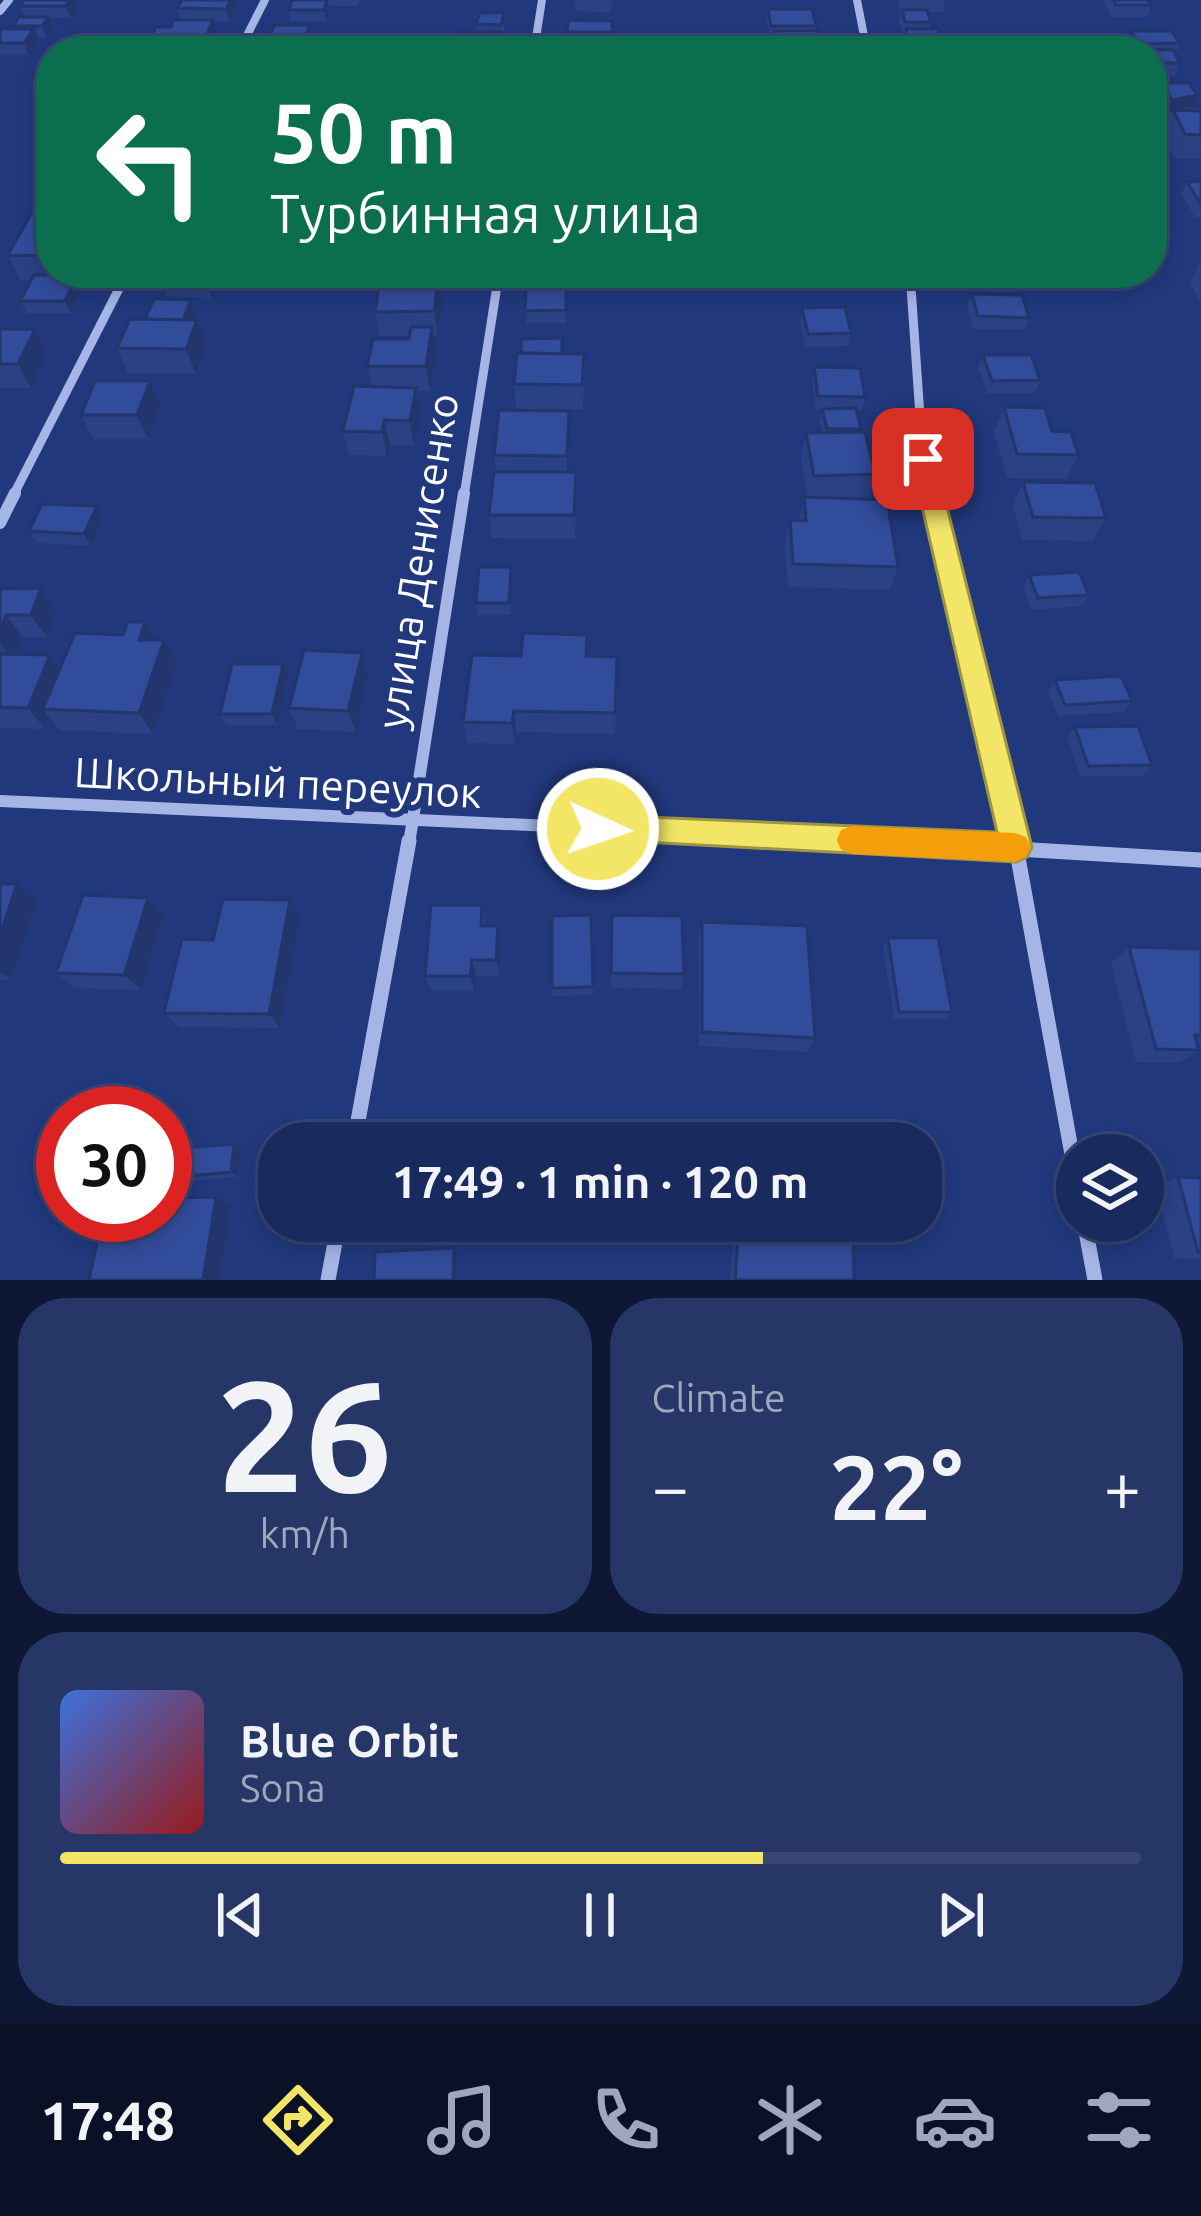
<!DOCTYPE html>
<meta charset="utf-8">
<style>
:root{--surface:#192a5e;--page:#263667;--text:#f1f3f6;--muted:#9fa7bc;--line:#374673;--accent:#f3e566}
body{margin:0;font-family:Ubuntu,sans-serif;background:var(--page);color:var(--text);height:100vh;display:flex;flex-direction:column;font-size:45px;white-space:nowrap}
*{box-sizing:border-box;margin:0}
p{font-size:39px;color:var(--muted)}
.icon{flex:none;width:66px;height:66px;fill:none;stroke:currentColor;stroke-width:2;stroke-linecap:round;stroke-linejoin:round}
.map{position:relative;height:1280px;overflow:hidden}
.side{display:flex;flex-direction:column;gap:18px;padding:18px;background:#0e1734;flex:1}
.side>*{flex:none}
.top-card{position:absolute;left:36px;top:36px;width:1131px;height:252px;border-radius:48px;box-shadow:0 6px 18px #0003,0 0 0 3px var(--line);background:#0b6e4f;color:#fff;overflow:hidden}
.buttons{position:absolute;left:1056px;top:1134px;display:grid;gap:24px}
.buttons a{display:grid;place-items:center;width:108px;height:108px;border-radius:50%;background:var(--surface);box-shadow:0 6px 18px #0003,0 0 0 3px var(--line);font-size:60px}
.speed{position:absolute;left:36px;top:1086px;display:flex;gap:24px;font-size:60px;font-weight:700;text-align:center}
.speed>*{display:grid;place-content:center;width:156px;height:156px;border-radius:50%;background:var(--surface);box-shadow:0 6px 18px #0003,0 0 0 3px var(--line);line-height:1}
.speed .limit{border:18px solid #d22;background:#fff;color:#111}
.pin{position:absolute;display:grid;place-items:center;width:102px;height:102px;color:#fff;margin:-51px;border-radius:24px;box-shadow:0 6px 18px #0006}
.me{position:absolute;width:132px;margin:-66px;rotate:93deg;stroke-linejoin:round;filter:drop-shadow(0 0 9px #0008)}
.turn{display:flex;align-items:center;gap:42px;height:252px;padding:0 36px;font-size:54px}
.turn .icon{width:156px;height:156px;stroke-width:2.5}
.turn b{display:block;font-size:84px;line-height:102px}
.big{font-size:90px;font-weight:600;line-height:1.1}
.side .tile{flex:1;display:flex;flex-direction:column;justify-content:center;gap:18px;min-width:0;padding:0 42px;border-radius:48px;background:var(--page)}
.side .dial{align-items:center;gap:0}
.dial b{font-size:156px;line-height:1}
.song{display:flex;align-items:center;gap:36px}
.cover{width:144px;height:144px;border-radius:18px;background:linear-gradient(135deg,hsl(220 70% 55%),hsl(0 70% 35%))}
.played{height:12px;border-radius:6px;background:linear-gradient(90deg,var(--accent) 65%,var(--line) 65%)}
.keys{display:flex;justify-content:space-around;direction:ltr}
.heat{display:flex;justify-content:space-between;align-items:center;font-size:66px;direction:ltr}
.side .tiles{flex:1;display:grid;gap:18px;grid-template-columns:1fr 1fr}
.tile:last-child{grid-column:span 2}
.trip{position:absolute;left:258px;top:1122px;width:684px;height:120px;border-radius:48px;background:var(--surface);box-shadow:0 6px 18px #0003,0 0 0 3px var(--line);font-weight:600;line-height:120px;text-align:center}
.tab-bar{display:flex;height:192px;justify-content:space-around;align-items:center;background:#0a1126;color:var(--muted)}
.tab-bar .icon{width:84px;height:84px}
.tab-bar .current{color:var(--accent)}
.tab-bar b{font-size:54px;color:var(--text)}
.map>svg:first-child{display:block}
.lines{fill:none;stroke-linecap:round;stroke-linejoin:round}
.minor-far3{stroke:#a5b6e6;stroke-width:8}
.minor-far2{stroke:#a5b6e6;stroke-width:9}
.minor-far1{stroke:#a5b6e6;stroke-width:12}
.minor{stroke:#a5b6e6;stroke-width:15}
.wall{fill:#2a4184}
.shaded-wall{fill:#22356c}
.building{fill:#314c9a;stroke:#22356c;stroke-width:3}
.route{fill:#f3e566;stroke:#9e9542;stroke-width:3}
.slow{fill:#f59e0b}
.labels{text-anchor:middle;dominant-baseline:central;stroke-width:12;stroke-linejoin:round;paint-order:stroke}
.street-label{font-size:42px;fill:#fff;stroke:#21387d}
</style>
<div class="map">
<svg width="1201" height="1280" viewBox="0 0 1201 1280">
<rect width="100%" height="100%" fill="#21387d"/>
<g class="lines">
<g class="minor-far3">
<polyline points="857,0 867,51"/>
<polyline points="0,11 9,0"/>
<polyline points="239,51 265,0"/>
<polyline points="534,51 542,0"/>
</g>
<g class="minor-far2">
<polyline points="910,273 923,459 932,496"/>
<polyline points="13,496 127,273"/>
<polyline points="464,496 499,273"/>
</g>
<g class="minor-far1">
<polyline points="931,493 1015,844"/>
<polyline points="0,523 15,493"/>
<polyline points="0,801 948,844"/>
<polyline points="409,844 464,493"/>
</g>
<g class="minor">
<polyline points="882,841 1201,860"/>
<polyline points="1015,841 1077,1182"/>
<polyline points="354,1143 409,841"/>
<polyline points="1084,1221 1095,1280"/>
<polyline points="328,1280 339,1221"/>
</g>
</g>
<g class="wall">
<polygon points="24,0 77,0 78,3 71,18 48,18 52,29 47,38 38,38 39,41 29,55 0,55 0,29 14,29 13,26 25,17 20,6"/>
<polygon points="182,0 239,0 229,21 214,21 220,43 216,51 155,51 151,38 181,20 177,8"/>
<polygon points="291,0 360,0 357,6 329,6 326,21 291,21 289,10"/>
<polygon points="575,0 612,0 611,13 576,11"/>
<polygon points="898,0 945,0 943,12 927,12 931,22 929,29 942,41 941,44 945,51 906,51 903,41 905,34 903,34 899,22 901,11"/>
<polygon points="1102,0 1148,0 1151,5 1147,17 1112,17"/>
<polygon points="768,9 816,26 815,31 825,51 773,51 775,38 770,38 767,21"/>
<polygon points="568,20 612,21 612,44 603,44 567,34"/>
<polygon points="476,24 505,25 500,51 454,51 453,49 477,32"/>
<polygon points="309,25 312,37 308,48 304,48 304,51 266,51 271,40 270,36"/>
<polygon points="1131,31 1180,43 1175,54 1180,63 1175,76 1152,75 1152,51 1131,51 1126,43"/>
<polygon points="1152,83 1197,95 1192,107 1201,110 1201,159 1174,158 1162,134 1171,111 1167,112 1164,107 1152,107"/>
<polygon points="1201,181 1201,217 1195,217 1181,194 1187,182"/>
<polygon points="51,207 51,273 96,273 92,281 80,280 83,288 71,313 27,313 20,301 31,280 20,280 8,255"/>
<polygon points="1201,261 1201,304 1190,282"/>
<polygon points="166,273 222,273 212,298 166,296 161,283"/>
<polygon points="524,273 576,273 575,291 566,291 566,323 526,323"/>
<polygon points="789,273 847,273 845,283 791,283"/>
<polygon points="956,273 1003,273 1000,282 958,281"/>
<polygon points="972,294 1029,318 1024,330 973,329 967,307"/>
<polygon points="191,300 196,313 193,320 206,345 196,374 128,373 117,348 145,319"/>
<polygon points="442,304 438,336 433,336 436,352 430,391 417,391 421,412 414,445 390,445 387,456 349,455 343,431 372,387 367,366 409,339 409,336 380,336 375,312"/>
<polygon points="802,308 851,333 849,346 806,347 800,321"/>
<polygon points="0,329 47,353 31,388 0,388"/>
<polygon points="563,354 584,379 583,409 516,409 514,384"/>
<polygon points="983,355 1040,380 1035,393 987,393 978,368"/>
<polygon points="814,367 865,397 862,409 856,409 861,432 875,474 869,498 847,499 898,567 890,590 788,587 785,544 790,520 799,521 804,497 808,498 801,458 806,433 823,433 820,421 822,409 825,409 816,409 812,380"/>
<polygon points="150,381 161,405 148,439 93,439 81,415"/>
<polygon points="1004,407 1052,431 1078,455 1066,479 1007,478 994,431"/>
<polygon points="569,411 568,472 576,496 575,539 492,538 489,515 496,472 494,455"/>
<polygon points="1023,482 1106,518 1093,541 1022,540 1013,506"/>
<polygon points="103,518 91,546 37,543 29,531"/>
<polygon points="511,567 510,615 478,615 476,603"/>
<polygon points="1029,575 1089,595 1082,606 1032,610 1023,587"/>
<polygon points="41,588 56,611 47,637 22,637 16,654 50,655 60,669 145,622 155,640 164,640 177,663 153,734 59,730 49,717 45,729 0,728 0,589"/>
<polygon points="521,656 617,657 615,734 516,732 515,744 468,743 463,722"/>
<polygon points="368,675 356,732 298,729 289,708"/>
<polygon points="288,676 277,725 226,725 220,714"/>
<polygon points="1055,680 1132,701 1124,712 1058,716 1048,691"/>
<polygon points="1075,727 1152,765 1143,776 1080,776 1067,738"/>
<polygon points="0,884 36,902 11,980 0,980"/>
<polygon points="148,898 163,915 141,990 75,988 56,973"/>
<polygon points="482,905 486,926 498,926 502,943 500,976 476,976 475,991 431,991 425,976"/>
<polygon points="591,915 593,995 553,996 552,988"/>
<polygon points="612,915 684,974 681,989 611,988"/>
<polygon points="300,917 280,1028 179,1027 164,1013 213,940"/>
<polygon points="702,922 815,1038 807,1052 699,1046 698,939"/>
<polygon points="888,938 952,1012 945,1019 894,1019 883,947"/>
<polygon points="1129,947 1201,949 1201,1049 1178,1063 1136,1062 1111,963"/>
<polygon points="241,1149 238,1177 186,1181 178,1177"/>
<polygon points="1178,1177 1201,1178 1201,1259 1174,1258 1156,1186"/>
<polygon points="739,1224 854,1280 730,1280 734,1232"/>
</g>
<g class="shaded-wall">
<polygon points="69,0 77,0 78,3 71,18 66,6"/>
<polygon points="231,0 239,0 229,21 226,9"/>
<polygon points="327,0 330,10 326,21 324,10"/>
<polygon points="48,17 52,29 47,38 42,26"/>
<polygon points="213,20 220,43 216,51 206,51 203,43"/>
<polygon points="309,25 312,37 308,48 306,36"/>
<polygon points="34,29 39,41 29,55 24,43"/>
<polygon points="1197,95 1192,108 1173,107 1171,111 1167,112 1172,100"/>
<polygon points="213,273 222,273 212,298 207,285"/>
<polygon points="78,275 83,288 71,313 65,301"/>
<polygon points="438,279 442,304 438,336 434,311"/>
<polygon points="191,300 196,313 186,337 181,325"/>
<polygon points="197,320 206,345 196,374 186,349"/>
<polygon points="432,327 436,352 430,391 426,366"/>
<polygon points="35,329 47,353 31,388 18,364"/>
<polygon points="150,381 161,405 148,439 137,415"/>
<polygon points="416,388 421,412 414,445 410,421"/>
<polygon points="569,411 570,435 567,480 567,456"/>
<polygon points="384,420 390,445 387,456 382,432"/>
<polygon points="97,506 103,518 91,546 84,534"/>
<polygon points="41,588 56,611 47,637 31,615"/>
<polygon points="6,615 22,637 14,661 0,643 0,630"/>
<polygon points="145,622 158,644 139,640"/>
<polygon points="164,640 177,663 153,734 139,713"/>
<polygon points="362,653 368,675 356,732 348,711"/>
<polygon points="50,655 66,677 43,709 49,717 45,729 28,708"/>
<polygon points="283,664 288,676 277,725 272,714"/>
<polygon points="514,711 516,732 515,744 512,723"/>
<polygon points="17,884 36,902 11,980 0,972 0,935"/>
<polygon points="148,898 163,915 141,990 124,975"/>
<polygon points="290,900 300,917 280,1028 269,1014"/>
<polygon points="498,926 502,943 500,976 496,960"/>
<polygon points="472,960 476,976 475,991 470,976"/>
<polygon points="234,1144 241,1149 238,1177 231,1172"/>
<polygon points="216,1197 231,1205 219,1280 203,1280"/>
<polygon points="454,1248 457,1252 456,1280 453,1280"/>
</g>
<g class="building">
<polygon points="24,0 69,0 66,6 20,6"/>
<polygon points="182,0 231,0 226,9 177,8"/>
<polygon points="292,0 327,0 324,10 289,10"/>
<polygon points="1113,0 1148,0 1151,5 1116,5"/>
<polygon points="768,9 812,9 816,26 771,26"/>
<polygon points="902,10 927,10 931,22 905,22"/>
<polygon points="480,13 504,13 501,25 476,24"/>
<polygon points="19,17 48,17 42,26 13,26"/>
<polygon points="174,20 213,20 203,43 163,43 165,38 151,38 156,27 171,27"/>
<polygon points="568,20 612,21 612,32 567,32"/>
<polygon points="274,25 309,25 306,36 270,36"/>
<polygon points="0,29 34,29 24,43 0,43"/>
<polygon points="906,29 938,29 942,41 909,40"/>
<polygon points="775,31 820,31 825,51 779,51"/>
<polygon points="1131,31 1171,31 1180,43 1139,44"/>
<polygon points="458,32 501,32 497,49 453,49"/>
<polygon points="564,34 603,35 602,51 563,51"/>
<polygon points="271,40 302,40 298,51 266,51"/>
<polygon points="907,43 943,44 945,51 909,51"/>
<polygon points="1134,49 1173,50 1180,63 1152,63 1152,51 1135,51"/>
<polygon points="1152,83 1189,83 1197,95 1172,100 1169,94 1154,94"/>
<polygon points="1173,107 1199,107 1201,111 1175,110"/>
<polygon points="1173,110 1201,111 1201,135 1185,134"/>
<polygon points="1201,181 1201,204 1187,182"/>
<polygon points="35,207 51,207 51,256 8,255"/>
<polygon points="166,273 213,273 207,285 161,283"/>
<polygon points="34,275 78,275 65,301 20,301"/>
<polygon points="438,279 434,311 375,312 380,280"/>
<polygon points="566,288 566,310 525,311 526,289"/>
<polygon points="972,294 1022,295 1029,318 978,316"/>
<polygon points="154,299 191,300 183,320 145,319"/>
<polygon points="845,307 851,333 808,334 802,308"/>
<polygon points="130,319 197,320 186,349 117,348"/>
<polygon points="411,327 432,327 426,366 367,366 373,339 409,339"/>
<polygon points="0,329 35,329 18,364 0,364"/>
<polygon points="562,338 562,354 521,353 521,339"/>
<polygon points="517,353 584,354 582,385 514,384"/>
<polygon points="983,355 1031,355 1040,380 992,381"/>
<polygon points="814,367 860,368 865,397 818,396"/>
<polygon points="95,381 150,381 137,415 81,415"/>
<polygon points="354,386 416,388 410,421 384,420 382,432 343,431"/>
<polygon points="1004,407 1045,408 1052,431 1071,432 1078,455 1017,454"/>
<polygon points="856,408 861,429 827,429 822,409"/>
<polygon points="499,410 569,411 567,456 494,455"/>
<polygon points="865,432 875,474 814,476 806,433"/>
<polygon points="494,472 576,472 574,515 489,515"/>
<polygon points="1023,482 1095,483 1106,518 1033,517"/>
<polygon points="804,497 887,500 898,567 793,564 790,520 806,521"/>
<polygon points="42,504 97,506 84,534 29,531"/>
<polygon points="479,567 511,567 509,603 476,603"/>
<polygon points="1079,572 1089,595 1038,598 1029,575"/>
<polygon points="41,588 31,615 6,615 0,630 0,589"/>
<polygon points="128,622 145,622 139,640 164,640 139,713 43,709 75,633 123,635"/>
<polygon points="523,633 587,635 586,656 617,657 615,713 514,711 512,723 463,722 472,655 521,656"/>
<polygon points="304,650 362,653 348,711 289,708"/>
<polygon points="0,654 50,655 28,708 0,707"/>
<polygon points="232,664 283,664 272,714 220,714"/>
<polygon points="1121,676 1132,701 1065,705 1055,680"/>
<polygon points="1138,726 1152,765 1088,766 1075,727"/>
<polygon points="0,884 17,884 0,935"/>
<polygon points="83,895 148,898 124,975 56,973"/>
<polygon points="223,899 290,900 269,1014 164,1013 182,939 213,940"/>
<polygon points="431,905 482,905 481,926 498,926 496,960 472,960 470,976 425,976"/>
<polygon points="591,915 593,987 552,988 552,916"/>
<polygon points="612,915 682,916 684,974 611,973"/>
<polygon points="702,922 807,926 815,1038 702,1032"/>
<polygon points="888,938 938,938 952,1012 899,1012"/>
<polygon points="1129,947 1201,949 1201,1035 1195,1035 1199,1050 1156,1049"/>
<polygon points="234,1144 231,1172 178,1177 181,1148"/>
<polygon points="1178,1177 1201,1178 1201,1252 1198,1252"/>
<polygon points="216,1197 203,1280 89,1280 103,1215 165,1215 165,1198"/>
<polygon points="739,1224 853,1238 854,1280 735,1280"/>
<polygon points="454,1248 453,1280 374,1280 375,1252"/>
</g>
<polygon class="route" points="923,450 935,459 1032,847 1027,857 1016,862 588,839 583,829 588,819 598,815 997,832 911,459"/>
<polygon class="slow" points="852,826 1015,833 1026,837 1031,847 1026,857 1015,862 852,854 841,850 837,840 841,830"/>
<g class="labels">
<g class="street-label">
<text transform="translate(417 561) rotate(-81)">улица Денисенко</text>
<text transform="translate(278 782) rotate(3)">Школьный переулок</text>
</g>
</g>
</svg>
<div class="buttons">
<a><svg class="icon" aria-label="layers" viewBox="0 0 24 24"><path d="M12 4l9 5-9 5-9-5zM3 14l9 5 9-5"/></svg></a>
</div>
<div class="speed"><div class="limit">30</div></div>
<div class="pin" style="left:923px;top:459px;background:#d93025"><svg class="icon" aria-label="arrive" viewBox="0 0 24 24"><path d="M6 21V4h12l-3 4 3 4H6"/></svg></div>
<svg class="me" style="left:598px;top:829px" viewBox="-20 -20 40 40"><circle r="17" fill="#f3e566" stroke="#fff" stroke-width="3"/><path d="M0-11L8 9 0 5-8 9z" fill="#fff"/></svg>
<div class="trip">17:49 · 1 min · 120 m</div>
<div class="top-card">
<div class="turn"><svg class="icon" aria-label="left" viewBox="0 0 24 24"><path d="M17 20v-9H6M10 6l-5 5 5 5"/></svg><div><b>50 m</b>Турбинная улица</div></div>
</div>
</div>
<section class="side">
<div class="tiles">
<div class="tile dial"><b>26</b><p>km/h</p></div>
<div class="tile"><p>Climate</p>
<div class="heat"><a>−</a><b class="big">22°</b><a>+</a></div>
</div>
<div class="tile">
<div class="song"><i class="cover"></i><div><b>Blue Orbit</b><p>Sona</p></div></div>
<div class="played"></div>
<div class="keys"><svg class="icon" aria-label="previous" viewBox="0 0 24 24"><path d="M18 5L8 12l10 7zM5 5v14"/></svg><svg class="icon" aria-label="pause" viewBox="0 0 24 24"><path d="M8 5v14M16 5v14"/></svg><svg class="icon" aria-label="next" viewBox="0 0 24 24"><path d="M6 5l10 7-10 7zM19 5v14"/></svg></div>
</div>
</div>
</section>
<nav class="tab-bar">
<b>17:48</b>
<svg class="icon current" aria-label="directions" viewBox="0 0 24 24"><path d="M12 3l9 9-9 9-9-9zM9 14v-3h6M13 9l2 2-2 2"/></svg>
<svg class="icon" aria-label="music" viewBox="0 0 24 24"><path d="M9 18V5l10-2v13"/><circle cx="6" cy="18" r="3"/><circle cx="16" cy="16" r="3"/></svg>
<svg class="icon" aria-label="phone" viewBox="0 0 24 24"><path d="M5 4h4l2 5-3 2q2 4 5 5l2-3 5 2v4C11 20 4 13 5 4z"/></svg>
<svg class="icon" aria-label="climate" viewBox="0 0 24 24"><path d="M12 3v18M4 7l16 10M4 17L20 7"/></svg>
<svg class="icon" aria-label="car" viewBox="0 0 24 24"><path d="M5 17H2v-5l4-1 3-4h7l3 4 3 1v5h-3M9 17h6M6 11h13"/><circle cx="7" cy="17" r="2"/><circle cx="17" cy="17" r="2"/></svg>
<svg class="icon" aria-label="filters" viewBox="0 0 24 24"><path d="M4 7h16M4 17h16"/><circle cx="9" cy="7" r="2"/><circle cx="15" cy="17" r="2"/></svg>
</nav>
